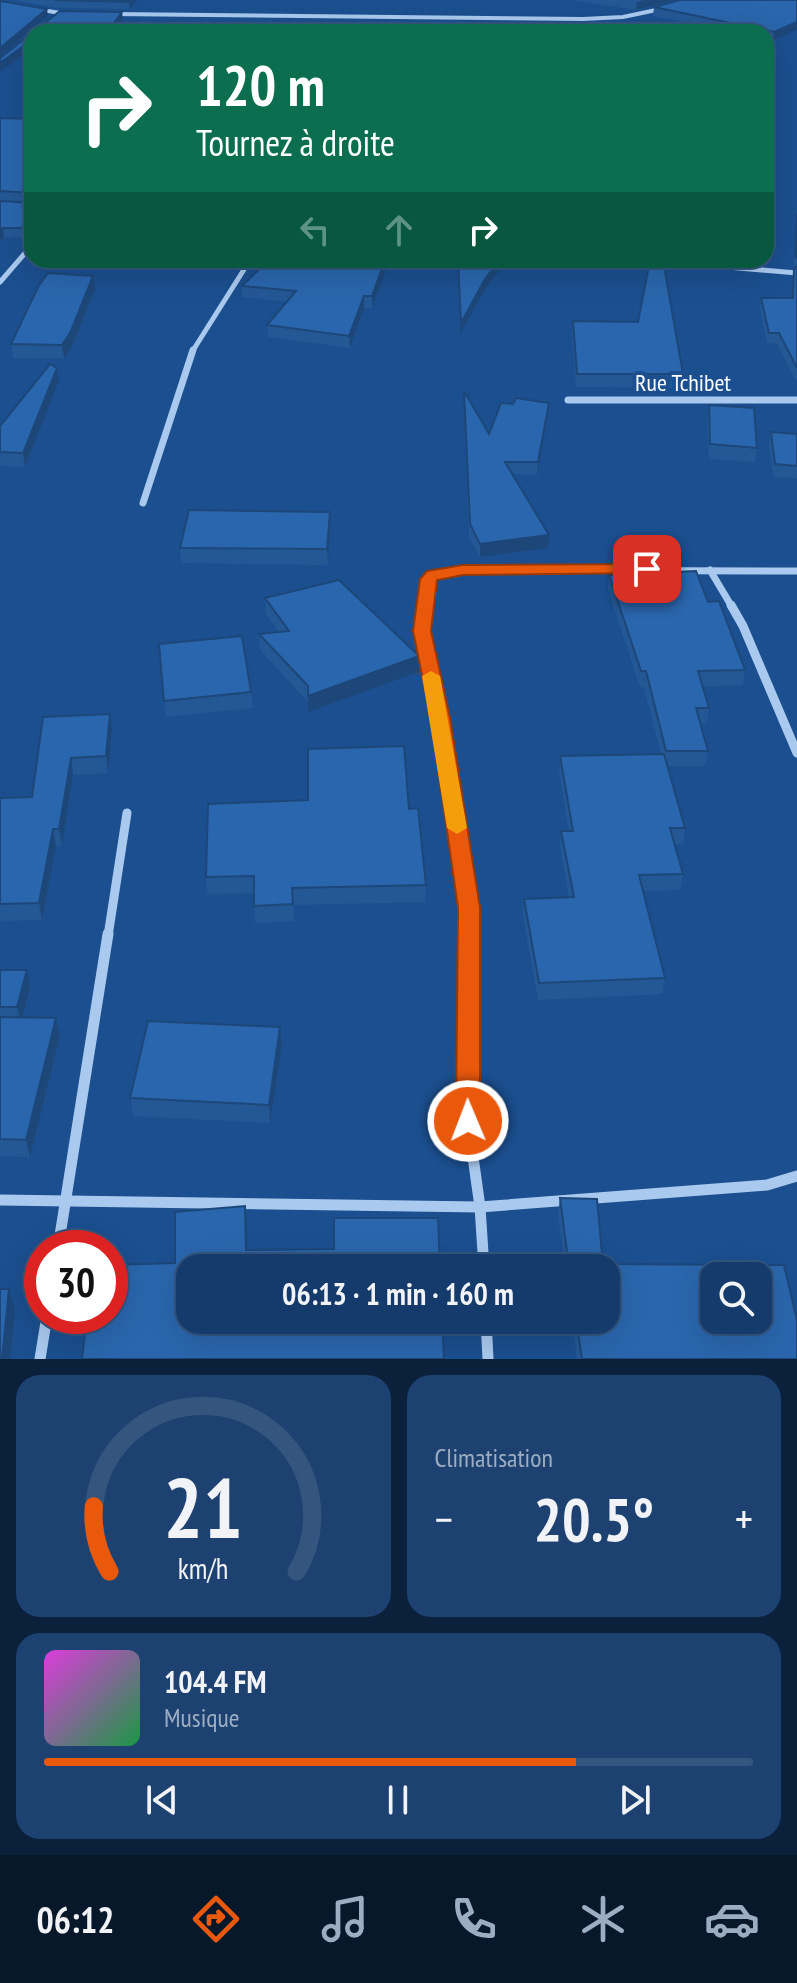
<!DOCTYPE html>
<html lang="fr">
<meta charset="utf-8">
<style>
:root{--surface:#143b6b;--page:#1d4271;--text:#f1f3f6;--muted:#9dadc1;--line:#33557e;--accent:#ea580c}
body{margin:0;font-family:"PT Sans Narrow",sans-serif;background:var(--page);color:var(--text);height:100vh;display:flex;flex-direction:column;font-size:30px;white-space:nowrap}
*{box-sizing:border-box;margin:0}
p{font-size:26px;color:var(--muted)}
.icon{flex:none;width:44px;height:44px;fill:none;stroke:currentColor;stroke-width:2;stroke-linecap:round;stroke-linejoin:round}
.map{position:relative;height:1359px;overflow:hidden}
.details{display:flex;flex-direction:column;gap:16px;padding:16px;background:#0b203b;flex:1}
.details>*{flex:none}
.banner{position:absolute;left:24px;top:24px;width:750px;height:244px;border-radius:24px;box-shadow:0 8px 32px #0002,0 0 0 2px var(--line);background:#0b6e4f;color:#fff;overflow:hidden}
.tools{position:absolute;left:700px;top:1262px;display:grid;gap:16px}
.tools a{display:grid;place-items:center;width:72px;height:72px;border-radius:16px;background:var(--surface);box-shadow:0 8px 32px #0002,0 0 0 2px var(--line);font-size:40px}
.speed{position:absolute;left:24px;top:1230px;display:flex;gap:16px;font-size:40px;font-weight:700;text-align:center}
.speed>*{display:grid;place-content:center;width:104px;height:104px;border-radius:50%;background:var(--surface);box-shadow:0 8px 32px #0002,0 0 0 2px var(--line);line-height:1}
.speed .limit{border:12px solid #d22;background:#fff;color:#111}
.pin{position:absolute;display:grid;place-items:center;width:68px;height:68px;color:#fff;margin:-34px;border-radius:16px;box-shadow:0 4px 12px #0006}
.me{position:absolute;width:88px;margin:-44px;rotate:359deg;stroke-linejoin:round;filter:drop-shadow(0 0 6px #0008)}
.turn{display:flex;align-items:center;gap:28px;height:168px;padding:0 40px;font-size:36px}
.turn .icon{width:104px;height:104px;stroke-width:2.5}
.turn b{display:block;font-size:56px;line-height:68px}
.lanes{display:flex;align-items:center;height:76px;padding:0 40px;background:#0003;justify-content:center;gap:40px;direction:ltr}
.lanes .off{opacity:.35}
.big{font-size:60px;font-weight:700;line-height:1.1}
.details .tile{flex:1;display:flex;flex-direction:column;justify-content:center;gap:12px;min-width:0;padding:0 28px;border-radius:24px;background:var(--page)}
.details .dial{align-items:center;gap:0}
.dial svg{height:208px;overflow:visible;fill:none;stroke:var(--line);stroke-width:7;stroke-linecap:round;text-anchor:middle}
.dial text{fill:var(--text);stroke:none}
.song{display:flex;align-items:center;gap:24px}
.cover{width:96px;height:96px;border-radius:12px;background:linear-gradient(135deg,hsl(300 70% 55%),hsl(140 70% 35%))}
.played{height:8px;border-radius:4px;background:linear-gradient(90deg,var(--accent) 75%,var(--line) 75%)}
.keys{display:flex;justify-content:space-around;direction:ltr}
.heat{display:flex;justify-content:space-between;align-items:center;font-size:44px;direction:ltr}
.details .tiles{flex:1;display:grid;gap:16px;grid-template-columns:1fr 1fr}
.tile:last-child{grid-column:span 2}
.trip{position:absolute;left:176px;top:1254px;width:444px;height:80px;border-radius:24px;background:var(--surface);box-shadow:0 8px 32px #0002,0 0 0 2px var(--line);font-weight:700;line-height:80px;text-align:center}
.menu{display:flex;height:128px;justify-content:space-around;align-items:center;background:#08182b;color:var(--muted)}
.menu .icon{width:56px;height:56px}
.menu .on{color:var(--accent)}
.menu b{font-size:36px;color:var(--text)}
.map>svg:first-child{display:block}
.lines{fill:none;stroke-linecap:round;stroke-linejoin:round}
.street-far4{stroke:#a9c9ee;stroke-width:4}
.street-far3{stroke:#a9c9ee;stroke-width:5}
.street-far2{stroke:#a9c9ee;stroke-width:7}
.street-far1{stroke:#a9c9ee;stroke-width:9}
.street{stroke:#a9c9ee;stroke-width:11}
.wall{fill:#245895}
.shaded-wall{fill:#1d4779}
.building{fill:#2a66ad;stroke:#1d4779;stroke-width:2;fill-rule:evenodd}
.route{fill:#ea580c;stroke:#983908;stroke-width:2}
.slow{fill:#f59e0b}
.labels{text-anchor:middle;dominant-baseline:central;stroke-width:8;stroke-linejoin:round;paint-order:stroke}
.far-street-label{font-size:24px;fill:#fff;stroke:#1b4f8f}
</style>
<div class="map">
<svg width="797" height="1359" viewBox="0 0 797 1359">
<rect width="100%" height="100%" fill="#1b4f8f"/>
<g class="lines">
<g class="street-far4">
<polyline points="36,9 66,14"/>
<polyline points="112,14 583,19 623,17 661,9"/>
</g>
<g class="street-far3">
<polyline points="648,260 797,273"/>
<polyline points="0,282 32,245"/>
<polyline points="192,352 250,260"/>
</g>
<g class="street-far2">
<polyline points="568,400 797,400"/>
<polyline points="143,503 193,350"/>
<polyline points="710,570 732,607"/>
<polyline points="425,607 429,579 433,574 463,570 797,571"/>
</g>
<g class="street-far1">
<polyline points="426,605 422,631 441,718 469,908 469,936"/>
<polyline points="731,605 743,626 797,753"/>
<polyline points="108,936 127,813"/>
</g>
<g class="street">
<polyline points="469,934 468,1121 480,1207 484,1268"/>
<polyline points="0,1200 480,1207 767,1185 797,1176"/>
<polyline points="58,1248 108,934"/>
<polyline points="486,1320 488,1359"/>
<polyline points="40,1359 47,1316"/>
</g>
</g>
<g class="wall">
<polygon points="12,0 137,0 130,9 59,8"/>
<polygon points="572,0 673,0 636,10"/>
<polygon points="797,0 773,40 766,39 766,32 733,32 653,16 654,7"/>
<polygon points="123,19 114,32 33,32"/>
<polygon points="0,118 32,119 32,202 0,200"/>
<polygon points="0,201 31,203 32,202 32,223 27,238 4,237 0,241"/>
<polygon points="797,211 797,379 795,379 777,344 767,343 760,308 761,298 792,298 793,278 794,268 796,268 793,267"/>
<polygon points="390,260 372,308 364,308 350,348 268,337 267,325 287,302 242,297 242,286"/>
<polygon points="93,276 95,289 72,347 64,358 13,358 11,344"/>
<polygon points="573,321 683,374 681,388 576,387 572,334"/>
<polygon points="57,368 59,381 25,467 0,466 0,426"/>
<polygon points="464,391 489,434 513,404 549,403 548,415 537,475 513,474 549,535 548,548 480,557 469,537"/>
<polygon points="709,405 757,448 755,462 709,459 707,420"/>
<polygon points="771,432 797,434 797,478 773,477 769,444"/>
<polygon points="330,527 328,565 181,563 180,548"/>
<polygon points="609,575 708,602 745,670 743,685 702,686 709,708 707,723 700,723 708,751 705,766 668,766 685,828 683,844 674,844 683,874 680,890 643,891 665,978 662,994 538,1000 523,915 524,899 569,897 560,847 561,831 569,831 559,772 560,756 661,754 644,687 640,687 608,590"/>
<polygon points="265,598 419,656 419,672 308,712 308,702 260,650 259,634 279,632 266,614"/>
<polygon points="159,644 251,692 253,708 166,717"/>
<polygon points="110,714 112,730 108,773 73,775 62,846 56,846 42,920 0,921 0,798 32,797"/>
<polygon points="409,809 426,885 425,902 293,905 294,921 255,923 254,893 207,894 206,877"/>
<polygon points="0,970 27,970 30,987 23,1018 56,1018 60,1036 30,1157 0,1156"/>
<polygon points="280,1027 282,1045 270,1123 133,1116 130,1098"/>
<polygon points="560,1198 603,1264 797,1359 577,1359 572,1320 606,1320 606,1268 565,1268 558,1215"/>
</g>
<g class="shaded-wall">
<polygon points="131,0 137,0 130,9 129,2"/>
<polygon points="644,0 673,0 636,10 637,2"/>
<polygon points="47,9 48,16 0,56 0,48"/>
<polygon points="122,12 123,19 114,32 112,32 111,27"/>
<polygon points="797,22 797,30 773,40 774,32"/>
<polygon points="32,40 32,49 0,72 0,63"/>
<polygon points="32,210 32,223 27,238 25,228"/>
<polygon points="3,228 4,237 0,241 0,230"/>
<polygon points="385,260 390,260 372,308 372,296"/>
<polygon points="497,260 503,260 502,267 485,289 460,334 461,323 485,279"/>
<polygon points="93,276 95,289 72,347 64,358 62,345"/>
<polygon points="364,296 364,308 350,348 349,336"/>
<polygon points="57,368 59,381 25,467 23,453"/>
<polygon points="549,403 548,415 537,475 538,462"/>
<polygon points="330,512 330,527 328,565 327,549"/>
<polygon points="549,535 548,548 480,557 480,544"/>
<polygon points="419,656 419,672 308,712 308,696"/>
<polygon points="110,714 112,730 108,773 106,756"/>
<polygon points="71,758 73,775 62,846 59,829"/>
<polygon points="53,829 56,846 42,920 39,903"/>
<polygon points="27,970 30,987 21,1024 17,1007"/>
<polygon points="56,1018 60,1036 30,1157 26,1140"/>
<polygon points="280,1027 282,1045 270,1123 269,1105"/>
<polygon points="245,1206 247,1228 248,1268 246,1250"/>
<polygon points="9,1289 15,1310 10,1359 2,1359"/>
</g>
<g class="building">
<polygon points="54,0 131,0 129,2"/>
<polygon points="680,0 797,0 797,22 774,32 654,7"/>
<polygon points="0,1 47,9 0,48"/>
<polygon points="60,11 122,12 111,27 74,26 68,32 33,32"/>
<polygon points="32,33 32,40 0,63 0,58"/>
<polygon points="0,118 32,119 32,193 0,191"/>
<polygon points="0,201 31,203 32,202 32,210 25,228 3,228 0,230"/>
<polygon points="797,214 797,258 795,257"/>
<polygon points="269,260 385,260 372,296 364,296 349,336 267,325 296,291 242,286"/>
<polygon points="458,260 500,260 485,279 461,323"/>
<polygon points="650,260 663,260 683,374 577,374 573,321 638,322"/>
<polygon points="797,267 797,368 779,333 769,333 761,298 793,298 794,268"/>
<polygon points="48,273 93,276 70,333 62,345 11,344 38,287"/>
<polygon points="50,364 57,368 23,453 0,452 0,426"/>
<polygon points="464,391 489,434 501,403 513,404 516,398 549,403 538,462 505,462 549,535 480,544 470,524"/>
<polygon points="709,405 754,408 757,448 710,444"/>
<polygon points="771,432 797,434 797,466 775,464"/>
<polygon points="189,510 330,512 327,549 180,548"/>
<polygon points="696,571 708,602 719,601 745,670 698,671 709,708 696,708 708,751 666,751 646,671 641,671 609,575"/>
<polygon points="339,580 419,656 308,696 308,686 259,634 289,631 265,598"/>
<polygon points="242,636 251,692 164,701 159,644"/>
<polygon points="110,714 106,756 71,758 59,829 53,829 39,903 0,904 0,798 32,797 43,717"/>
<polygon points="404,746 409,809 418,808 426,885 292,888 293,904 254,906 254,876 206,877 208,804 308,800 308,749"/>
<polygon points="664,754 685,828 670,828 683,874 639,875 665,978 539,983 524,899 574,897 561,831 573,831 560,756"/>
<polygon points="0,970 27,970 17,1007 0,1007"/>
<polygon points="0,1017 56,1018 26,1140 0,1139"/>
<polygon points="148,1021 280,1027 269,1105 130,1098"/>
<path d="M 560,1198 L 597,1199 L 603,1264 L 784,1265 L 797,1320 L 797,1359 L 582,1359 L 576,1320 L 606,1320 L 606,1268 L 569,1268 ZM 714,1276 L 758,1276 L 758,1320 L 714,1320 Z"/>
<polygon points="245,1206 246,1250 334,1249 334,1218 438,1218 440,1268 190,1268 190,1320 442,1320 444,1359 82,1359 87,1316 110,1316 110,1265 175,1263 175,1212"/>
<polygon points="0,1289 9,1289 2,1359 0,1359"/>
</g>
<polygon class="route" points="647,564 653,566 655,569 653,573 463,575 437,580 431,631 450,718 480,908 480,1121 477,1128 468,1131 459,1128 456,1121 458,908 431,718 413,631 420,579 427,571 463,565"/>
<polygon class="slow" points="431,671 440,676 467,828 457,834 447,828 422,676"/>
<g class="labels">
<g class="far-street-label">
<text x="683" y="382">Rue Tchibet</text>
</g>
</g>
</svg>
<div class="tools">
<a><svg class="icon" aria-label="search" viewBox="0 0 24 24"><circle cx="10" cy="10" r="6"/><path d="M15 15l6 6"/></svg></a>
</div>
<div class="speed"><div class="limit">30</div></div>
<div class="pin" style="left:647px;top:569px;background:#d93025"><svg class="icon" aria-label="arrive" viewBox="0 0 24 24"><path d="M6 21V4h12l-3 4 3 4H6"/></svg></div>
<svg class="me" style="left:468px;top:1121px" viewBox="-20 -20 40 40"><circle r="17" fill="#ea580c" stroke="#fff" stroke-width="3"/><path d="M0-11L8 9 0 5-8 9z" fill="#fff"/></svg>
<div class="trip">06:13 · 1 min · 160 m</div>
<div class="banner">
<div class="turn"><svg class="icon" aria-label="right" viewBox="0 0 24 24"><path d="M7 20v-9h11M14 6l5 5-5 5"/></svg><div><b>120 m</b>Tournez à droite</div></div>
<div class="lanes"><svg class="icon off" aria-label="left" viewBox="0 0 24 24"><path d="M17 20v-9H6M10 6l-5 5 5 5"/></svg><svg class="icon off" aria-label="ahead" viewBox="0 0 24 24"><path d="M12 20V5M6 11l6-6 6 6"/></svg><svg class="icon" aria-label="right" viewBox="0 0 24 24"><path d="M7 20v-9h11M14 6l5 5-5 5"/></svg></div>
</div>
</div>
<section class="details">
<div class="tiles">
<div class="tile dial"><svg viewBox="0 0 100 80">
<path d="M14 69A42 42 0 1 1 86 69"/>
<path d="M14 69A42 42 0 0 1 8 44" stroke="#ea580c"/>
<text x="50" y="56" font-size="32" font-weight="700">21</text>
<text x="50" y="72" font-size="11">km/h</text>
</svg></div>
<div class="tile"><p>Climatisation</p>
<div class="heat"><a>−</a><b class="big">20.5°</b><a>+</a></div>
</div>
<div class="tile">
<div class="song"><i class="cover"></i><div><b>104.4 FM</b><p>Musique</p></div></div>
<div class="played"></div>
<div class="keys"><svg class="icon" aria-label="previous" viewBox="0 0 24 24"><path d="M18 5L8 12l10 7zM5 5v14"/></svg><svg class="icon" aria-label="pause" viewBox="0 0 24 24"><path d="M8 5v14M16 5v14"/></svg><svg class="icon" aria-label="next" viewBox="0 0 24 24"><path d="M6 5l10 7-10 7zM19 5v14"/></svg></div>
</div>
</div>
</section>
<nav class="menu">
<b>06:12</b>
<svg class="icon on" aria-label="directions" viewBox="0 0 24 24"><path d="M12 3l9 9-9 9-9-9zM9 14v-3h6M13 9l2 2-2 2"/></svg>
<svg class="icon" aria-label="music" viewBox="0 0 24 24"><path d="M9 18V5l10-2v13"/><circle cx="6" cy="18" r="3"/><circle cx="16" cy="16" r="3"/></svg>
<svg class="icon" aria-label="phone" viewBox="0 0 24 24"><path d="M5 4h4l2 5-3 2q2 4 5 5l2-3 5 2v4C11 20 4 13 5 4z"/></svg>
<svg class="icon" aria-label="climate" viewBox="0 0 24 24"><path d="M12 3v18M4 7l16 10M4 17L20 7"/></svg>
<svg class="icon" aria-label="car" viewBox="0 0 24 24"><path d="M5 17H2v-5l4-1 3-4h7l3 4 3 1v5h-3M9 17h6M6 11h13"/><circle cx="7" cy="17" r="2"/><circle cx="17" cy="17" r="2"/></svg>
</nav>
